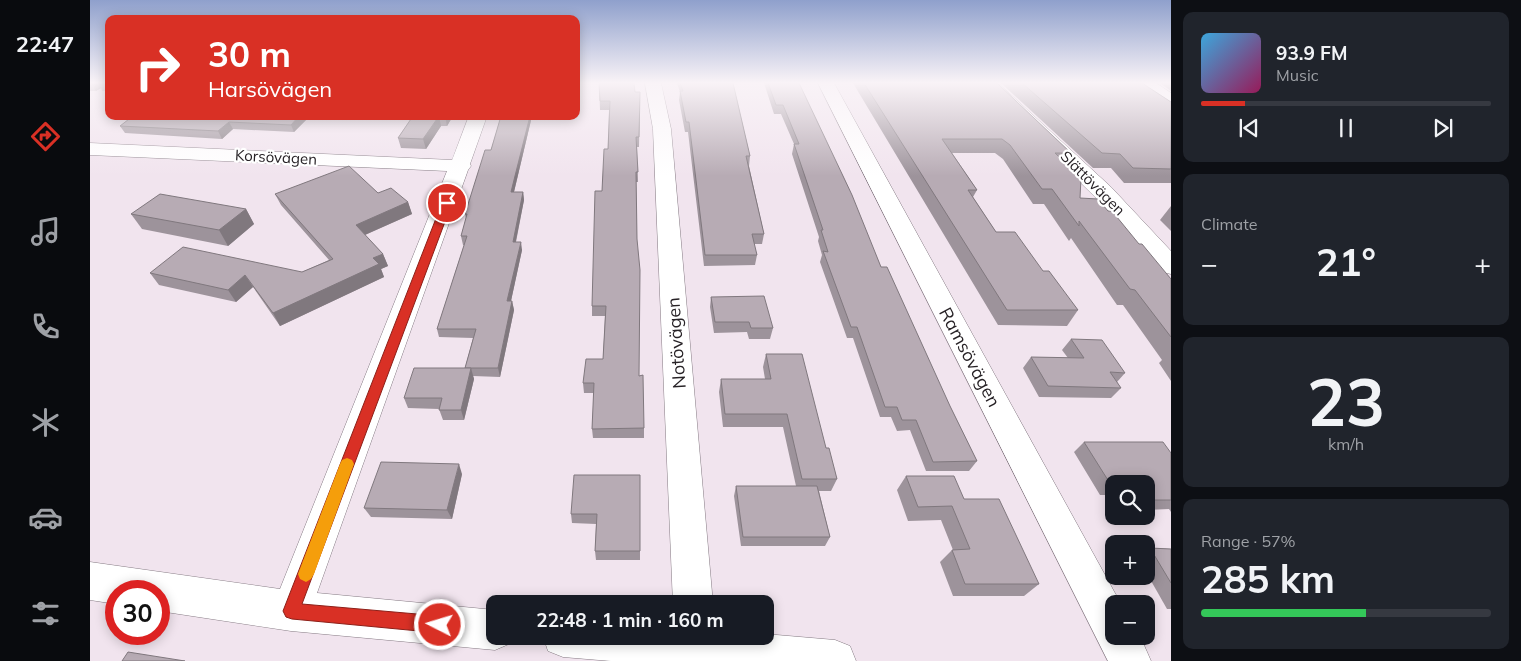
<!DOCTYPE html>
<meta charset="utf-8">
<style>
:root{--surface:#171b24;--page:#20242c;--text:#f1f3f6;--muted:#9ea1a6;--line:#363941;--accent:#d93025}
body{margin:0;font-family:Mulish,sans-serif;background:var(--page);color:var(--text);height:100vh;display:flex;flex-direction:column;font-size:19px;white-space:nowrap}
*{box-sizing:border-box;margin:0}
p{font-size:16px;color:var(--muted)}
.icon{flex:none;width:28px;height:28px;fill:none;stroke:currentColor;stroke-width:2;stroke-linecap:round;stroke-linejoin:round}
.map{position:relative;flex:1;overflow:hidden}
.sheet{display:flex;flex-direction:column;gap:12px;padding:12px;background:#0d0f14;width:350px}
.sheet>*{flex:none}
.guide{position:absolute;left:15px;top:15px;width:475px;height:105px;border-radius:10px;box-shadow:0 2px 12px #0003;background:#d93025;color:#fff;overflow:hidden}
.controls{position:absolute;left:1015px;top:475px;display:grid;gap:10px}
.controls a{display:grid;place-items:center;width:50px;height:50px;border-radius:10px;background:var(--surface);box-shadow:0 2px 12px #0003;font-size:25px}
.speed{position:absolute;left:15px;top:580px;display:flex;gap:10px;font-size:25px;font-weight:700;text-align:center}
.speed>*{display:grid;place-content:center;width:65px;height:65px;border-radius:50%;background:var(--surface);box-shadow:0 2px 12px #0003;line-height:1}
.speed .limit{border:8px solid #d22;background:#fff;color:#111}
.pin{position:absolute;display:grid;place-items:center;width:42px;height:42px;color:#fff;margin:-21px;border:2px solid #fff;border-radius:50%;box-shadow:0 1px 5px #0007}
.me{position:absolute;width:55px;margin:-28px;rotate:275deg;stroke-linejoin:round;filter:drop-shadow(0 0 4px #0008)}
.turn{display:flex;align-items:center;gap:18px;height:105px;padding:0 20px;font-size:22px}
.turn .icon{width:65px;height:65px;stroke-width:2.5}
.turn b{display:block;font-size:35px;line-height:42px}
.big{font-size:38px;font-weight:700;line-height:1.1}
.sheet .tile{flex:1;display:flex;flex-direction:column;justify-content:center;gap:8px;min-width:0;padding:0 18px;border-radius:10px;background:var(--page)}
.sheet .dial{align-items:center;gap:0}
.dial b{font-size:65px;line-height:1}
.song{display:flex;align-items:center;gap:15px}
.cover{width:60px;height:60px;border-radius:8px;background:linear-gradient(135deg,hsl(200 70% 55%),hsl(330 70% 35%))}
.played{height:5px;border-radius:2px;background:linear-gradient(90deg,var(--accent) 15%,var(--line) 15%)}
.keys{display:flex;justify-content:space-around;direction:ltr}
.heat{display:flex;justify-content:space-between;align-items:center;font-size:28px;direction:ltr}
.charge{height:8px;border-radius:4px;background:linear-gradient(90deg,#34c759 57%,var(--line) 0)}
.trip{position:absolute;left:396px;top:595px;width:288px;height:50px;border-radius:10px;background:var(--surface);box-shadow:0 2px 12px #0003;font-weight:700;line-height:50px;text-align:center}
main{display:flex;flex:1;min-height:0}
.tab-bar{display:flex;flex-direction:column;width:90px;justify-content:space-around;align-items:center;background:#090b0e;color:var(--muted)}
.tab-bar .icon{width:35px;height:35px}
.tab-bar .on{color:var(--accent)}
.tab-bar b{font-size:22px;color:var(--text)}
.map>svg:first-child{display:block}
.lines{fill:none;stroke-linecap:round;stroke-linejoin:round}
.minor-casing{stroke:#857a83;stroke-width:1}
.minor{fill:#fff;fill-rule:evenodd}
.wall{fill:#9d939b}
.shaded-wall{fill:#80787e}
.building{fill:#b7abb4;stroke:#80787e}
.route{fill:#d93025;stroke:#8d1f18}
.slow{fill:#f59e0b}
.labels{text-anchor:middle;dominant-baseline:central;stroke-width:4.5;stroke-linejoin:round;paint-order:stroke}
.far-street-label{font-size:15px;fill:#272226;stroke:#fff}
.street-label{font-size:18px;fill:#272226;stroke:#fff}
</style>
<main>
<nav class="tab-bar">
<b>22:47</b>
<svg class="icon on" aria-label="directions" viewBox="0 0 24 24"><path d="M12 3l9 9-9 9-9-9zM9 14v-3h6M13 9l2 2-2 2"/></svg>
<svg class="icon" aria-label="music" viewBox="0 0 24 24"><path d="M9 18V5l10-2v13"/><circle cx="6" cy="18" r="3"/><circle cx="16" cy="16" r="3"/></svg>
<svg class="icon" aria-label="phone" viewBox="0 0 24 24"><path d="M5 4h4l2 5-3 2q2 4 5 5l2-3 5 2v4C11 20 4 13 5 4z"/></svg>
<svg class="icon" aria-label="climate" viewBox="0 0 24 24"><path d="M12 3v18M4 7l16 10M4 17L20 7"/></svg>
<svg class="icon" aria-label="car" viewBox="0 0 24 24"><path d="M5 17H2v-5l4-1 3-4h7l3 4 3 1v5h-3M9 17h6M6 11h13"/><circle cx="7" cy="17" r="2"/><circle cx="17" cy="17" r="2"/></svg>
<svg class="icon" aria-label="filters" viewBox="0 0 24 24"><path d="M4 7h16M4 17h16"/><circle cx="9" cy="7" r="2"/><circle cx="15" cy="17" r="2"/></svg>
</nav>
<div class="map">
<svg width="1081" height="661" viewBox="0 0 1081 661">
<rect width="100%" height="100%" fill="#f1e4ee"/>
<g class="lines">
<g class="minor-casing">
<g id="minor">
<polygon points="555,83 571,83 581,129 623,604 583,604 563,129"/>
<polygon points="728,83 744,83 1031,604 1024,604 1024,636 1050,636 1061,661 1018,661"/>
<polygon points="890,83 908,83 1021,187 1081,251 1081,274 1072,272 1005,197"/>
<polygon points="1046,83 1066,83 1081,93 1081,106 1075,105"/>
<polygon points="379,116 397,116 380,164 381,166 378,170 227,593 405,610 405,636 423,636 419,644 405,650 201,631 69,611 69,591 26,591 26,604 0,600 0,562 190,589 357,171 0,155 0,143 362,160"/>
<polygon points="675,634 745,640 760,646 766,661 521,661 473,657 458,651 453,636 675,636"/>
</g>
</g>
<use href="#minor" class="minor"/>
</g>
<g class="wall">
<polygon points="0,83 19,83 19,91 12,91 11,88 6,91 0,91"/>
<polygon points="509,83 545,92 550,92 549,147 547,147 548,182 546,182 549,376 554,428 554,438 503,438 502,429 504,393 494,393 493,383 513,359 515,316 502,316 502,306 512,191 518,149 519,110 510,110"/>
<polygon points="587,83 643,83 660,156 659,166 674,234 672,244 664,244 667,255 665,265 614,266 598,132 595,132 589,100 590,92"/>
<polygon points="674,83 709,83 791,267 887,461 879,471 836,471 820,430 807,431 801,417 790,417 763,338 757,338 730,262 732,255 728,241 729,237 702,154 704,144 691,114 684,114"/>
<polygon points="763,83 907,83 981,153 975,162 990,198 1018,211 1081,279 1081,381 1069,363 1072,360 1033,305 1027,305 981,238 979,241 954,204 943,204 913,159 905,153 862,153 887,190 883,197 906,232 953,271 988,310 977,326 908,325"/>
<polygon points="911,83 1052,83 1081,102 1081,183 1034,183 1021,168 1003,168"/>
<polygon points="1070,83 1081,83 1081,91"/>
<polygon points="43,116 220,116 204,132 143,129 132,139 35,133 30,126"/>
<polygon points="323,116 363,116 357,126 351,126 336,149 311,148 308,138"/>
<polygon points="411,116 442,116 424,192 433,192 434,200 426,242 432,250 421,301 422,301 424,310 410,377 383,376 384,379 374,420 353,420 349,409 318,408 314,398 375,368 383,338 349,337 347,329 374,245 373,245 371,236 376,218 375,214 401,150"/>
<polygon points="288,193 318,202 322,214 275,235 293,254 298,266 291,269 294,277 190,326 163,287 146,302 69,285 60,273 212,272 239,260 191,205 185,194"/>
<polygon points="1081,206 1081,231 1070,220"/>
<polygon points="156,209 164,224 138,246 52,229 41,214"/>
<polygon points="621,297 683,328 680,339 659,339 657,332 624,333 620,307"/>
<polygon points="981,339 1035,373 1027,382 1031,388 1021,398 949,397 933,368 941,357 978,358 972,350"/>
<polygon points="676,354 736,448 747,479 741,491 729,491 740,537 735,546 651,546 644,496 646,486 706,486 693,427 633,427 629,392 631,379 675,379 673,367"/>
<polygon points="994,442 1081,453 1081,512 1079,509 1056,510 1056,484 1024,484 1024,508 1016,495 1010,495 984,452"/>
<polygon points="372,474 362,519 281,517 274,508"/>
<polygon points="550,475 550,560 506,560 505,551 506,524 482,523 481,514"/>
<polygon points="816,476 874,499 949,584 934,596 863,596 850,562 862,550 863,550 851,520 818,521 807,490"/>
<polygon points="1060,548 1081,549 1081,609 1077,609 1056,572 1056,551"/>
</g>
<g class="shaded-wall">
<polygon points="1,83 19,83 8,84 11,88 6,91"/>
<polygon points="209,116 220,116 204,132 201,125"/>
<polygon points="349,116 351,126 336,149 333,139"/>
<polygon points="355,116 363,116 357,126"/>
<polygon points="440,116 442,116 422,200 421,192"/>
<polygon points="139,122 143,129 132,139 128,131"/>
<polygon points="433,192 434,200 424,250 423,242"/>
<polygon points="318,202 322,214 270,237 266,225"/>
<polygon points="156,209 164,224 138,246 129,230"/>
<polygon points="431,242 432,250 419,310 417,301"/>
<polygon points="293,254 298,266 291,269 294,277 190,326 183,313 283,258"/>
<polygon points="155,275 163,287 146,302 138,290"/>
<polygon points="422,301 424,310 410,377 408,368"/>
<polygon points="381,368 384,379 374,420 371,410"/>
<polygon points="369,464 372,474 362,519 357,510"/>
</g>
<g class="building">
<rect x="8" y="83" width="11" height="1"/>
<polygon points="509,83 544,83 545,92 550,92 549,137 546,137 548,172 546,172 547,239 550,270 549,376 553,375 554,428 502,429 504,383 493,383 496,359 513,359 516,306 502,306 505,191 512,191 514,149 518,149 520,101 510,101"/>
<polygon points="590,83 643,83 660,156 656,156 674,234 662,234 667,255 615,255 599,122 596,122 590,91 593,91"/>
<polygon points="678,83 709,83 762,195 791,267 797,267 860,406 887,461 843,462 826,420 812,420 807,407 795,407 767,327 761,327 733,251 738,252 731,230 733,230 704,144 709,144 693,105 686,105"/>
<polygon points="774,83 907,83 981,153 965,153 991,178 990,198 1008,199 1018,211 1022,211 1049,244 1052,244 1081,279 1081,337 1045,290 1040,289 989,221 989,226 962,189 952,189 920,145 912,139 852,139 887,190 878,190 906,232 925,232 953,271 959,271 988,310 917,310"/>
<polygon points="932,83 1052,83 1081,102 1081,169 1043,168 1030,154 1012,153"/>
<polygon points="43,116 209,116 201,125 139,122 128,131 30,126"/>
<polygon points="323,116 349,116 333,139 308,138"/>
<polygon points="411,116 440,116 421,192 433,192 423,242 431,242 417,301 422,301 408,368 375,368 386,329 347,329 377,236 371,236 377,214 375,214 395,150 401,150"/>
<polygon points="259,166 288,193 301,188 318,202 266,225 293,254 283,258 289,264 183,313 155,275 138,290 60,273 93,247 212,272 243,259 185,194"/>
<polygon points="70,194 156,209 129,230 41,214"/>
<polygon points="674,296 683,328 661,328 659,322 625,322 621,297"/>
<polygon points="981,339 1012,340 1035,373 1020,372 1031,388 958,386 941,357 994,358"/>
<polygon points="676,354 712,354 736,448 739,448 747,479 712,479 697,414 635,414 631,379 681,379"/>
<polygon points="324,368 381,368 371,410 349,410 352,398 314,398"/>
<polygon points="994,442 1073,442 1081,453 1081,500 1056,500 1056,484 1024,484 1024,485 1021,485"/>
<polygon points="291,462 369,464 357,510 274,508"/>
<polygon points="484,475 550,475 550,551 505,551 507,514 481,514"/>
<polygon points="816,476 864,476 874,499 909,499 949,584 875,584 862,550 880,549 862,506 828,507"/>
<polygon points="646,486 727,486 740,537 653,537"/>
<polygon points="1060,548 1081,549 1081,583"/>
<polygon points="38,652 95,661 32,661"/>
</g>
<linearGradient id="sky" x2="0" y2="1"><stop stop-color="#8fa0cc"/><stop offset="0.47" stop-color="#f9f3f7"/><stop offset="1" stop-color="#f9f3f7" stop-opacity="0"/></linearGradient>
<rect width="1081" height="176" fill="url(#sky)"/>
<polygon class="route" points="357,200 362,203 212,604 350,616 355,619 358,625 355,631 350,633 202,619 196,617 193,611 352,203"/>
<polygon class="slow" points="257,458 262,460 264,464 224,574 221,579 216,582 210,579 208,574 250,464 252,460"/>
<g class="labels">
<g class="far-street-label">
<text transform="translate(186 157) rotate(3)">Korsövägen</text>
<text transform="translate(1003 183) rotate(45)">Slättövägen</text>
</g>
<g class="street-label">
<text transform="translate(586 343) rotate(-94)">Notövägen</text>
<text transform="translate(880 357) rotate(62)">Ramsövägen</text>
</g>
</g>
</svg>
<div class="controls">
<a><svg class="icon" aria-label="search" viewBox="0 0 24 24"><circle cx="10" cy="10" r="6"/><path d="M15 15l6 6"/></svg></a>
<a>+</a>
<a>−</a>
</div>
<div class="speed"><div class="limit">30</div></div>
<div class="pin" style="left:357px;top:203px;background:#d93025"><svg class="icon" aria-label="arrive" viewBox="0 0 24 24"><path d="M6 21V4h12l-3 4 3 4H6"/></svg></div>
<svg class="me" style="left:350px;top:625px" viewBox="-20 -20 40 40"><circle r="17" fill="#d93025" stroke="#fff" stroke-width="3"/><path d="M0-11L8 9 0 5-8 9z" fill="#fff"/></svg>
<div class="trip">22:48 · 1 min · 160 m</div>
<div class="guide">
<div class="turn"><svg class="icon" aria-label="right" viewBox="0 0 24 24"><path d="M7 20v-9h11M14 6l5 5-5 5"/></svg><div><b>30 m</b>Harsövägen</div></div>
</div>
</div>
<section class="sheet">
<div class="tile">
<div class="song"><i class="cover"></i><div><b>93.9 FM</b><p>Music</p></div></div>
<div class="played"></div>
<div class="keys"><svg class="icon" aria-label="previous" viewBox="0 0 24 24"><path d="M18 5L8 12l10 7zM5 5v14"/></svg><svg class="icon" aria-label="pause" viewBox="0 0 24 24"><path d="M8 5v14M16 5v14"/></svg><svg class="icon" aria-label="next" viewBox="0 0 24 24"><path d="M6 5l10 7-10 7zM19 5v14"/></svg></div>
</div>
<div class="tile"><p>Climate</p>
<div class="heat"><a>−</a><b class="big">21°</b><a>+</a></div>
</div>
<div class="tile dial"><b>23</b><p>km/h</p></div>
<div class="tile"><p>Range · 57%</p><b class="big">285 km</b><div class="charge"></div></div>
</section>
</main>
